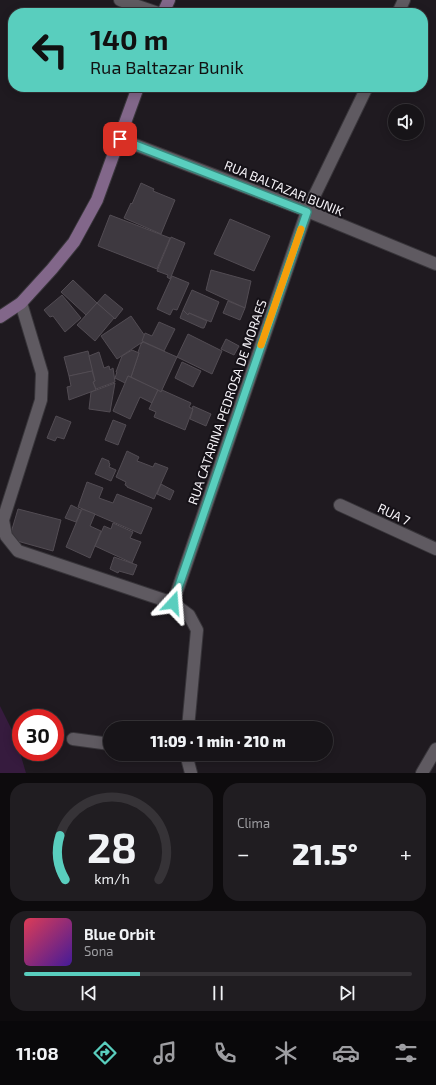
<!DOCTYPE html>
<html lang="pt">
<meta charset="utf-8">
<style>
:root{--surface:#171418;--page:#201d21;--text:#f1f3f6;--muted:#9e9ea2;--line:#363337;--accent:#59cebe}
body{margin:0;font-family:"Exo 2",sans-serif;background:var(--page);color:var(--text);height:100vh;display:flex;flex-direction:column;font-size:15px;white-space:nowrap}
*{box-sizing:border-box;margin:0}
p{font-size:13px;color:var(--muted)}
.icon{flex:none;width:22px;height:22px;fill:none;stroke:currentColor;stroke-width:2;stroke-linecap:round;stroke-linejoin:round}
.map{position:relative;height:773px;overflow:hidden}
.drawer{display:flex;flex-direction:column;gap:10px;padding:10px;background:#0d0b0d;flex:1}
.drawer>*{flex:none}
.top-card{position:absolute;left:8px;top:8px;width:420px;height:84px;border-radius:16px;box-shadow:0 2px 10px #0003,0 0 0 1px var(--line);background:#59cebe;color:#111;overflow:hidden}
.tools{position:absolute;left:388px;top:104px;display:grid;gap:8px}
.tools a{display:grid;place-items:center;width:36px;height:36px;border-radius:50%;background:var(--surface);box-shadow:0 2px 10px #0003,0 0 0 1px var(--line);font-size:20px}
.speed{position:absolute;left:12px;top:709px;display:flex;gap:8px;font-size:20px;font-weight:700;text-align:center}
.speed>*{display:grid;place-content:center;width:52px;height:52px;border-radius:50%;background:var(--surface);box-shadow:0 2px 10px #0003,0 0 0 1px var(--line);line-height:1}
.speed .limit{border:6px solid #d22;background:#fff;color:#111}
.pin{position:absolute;display:grid;place-items:center;width:34px;height:34px;color:#fff;margin:-17px;border-radius:8px;box-shadow:0 2px 6px #0006}
.me{position:absolute;width:44px;margin:-22px;rotate:19deg;stroke-linejoin:round;filter:drop-shadow(0 0 3px #0008)}
.turn{display:flex;align-items:center;gap:14px;height:84px;padding:0 16px;font-size:18px}
.turn .icon{width:52px;height:52px;stroke-width:2.5}
.turn b{display:block;font-size:28px;line-height:34px}
.big{font-size:30px;font-weight:800;line-height:1.1}
.drawer .widget{flex:1;display:flex;flex-direction:column;justify-content:center;gap:6px;min-width:0;padding:0 14px;border-radius:16px;background:var(--page)}
.drawer .dial{align-items:center;gap:0}
.dial svg{height:104px;overflow:visible;fill:none;stroke:var(--line);stroke-width:7;stroke-linecap:round;text-anchor:middle}
.dial text{fill:var(--text);stroke:none}
.song{display:flex;align-items:center;gap:12px}
.cover{width:48px;height:48px;border-radius:6px;background:linear-gradient(135deg,hsl(350 70% 55%),hsl(260 70% 35%))}
.played{height:4px;border-radius:2px;background:linear-gradient(90deg,var(--accent) 30%,var(--line) 30%)}
.keys{display:flex;justify-content:space-around;direction:ltr}
.heat{display:flex;justify-content:space-between;align-items:center;font-size:22px;direction:ltr}
.drawer .tiles{flex:1;display:grid;gap:10px;grid-template-columns:1fr 1fr}
.widget:last-child{grid-column:span 2}
.trip{position:absolute;left:103px;top:721px;width:230px;height:40px;border-radius:20px;background:var(--surface);box-shadow:0 2px 10px #0003,0 0 0 1px var(--line);font-weight:800;line-height:40px;text-align:center}
.menu{display:flex;height:64px;justify-content:space-around;align-items:center;background:#09080a;color:var(--muted)}
.menu .icon{width:28px;height:28px}
.menu .selected{color:var(--accent)}
.menu b{font-size:18px;color:var(--text)}
.map>svg:first-child{display:block}
.green{fill:#361b3e}
.building{fill:#3e3940;stroke:#524c53}
.lines{fill:none;stroke-linecap:round;stroke-linejoin:round}
.street-casing{stroke:#38353a;stroke-width:14}
.secondary-casing{stroke:#38353a;stroke-width:14}
.street{stroke:#5f5a61;stroke-width:12}
.secondary{stroke:#82678a;stroke-width:12}
.route-casing{stroke:#3a867c;stroke-width:10}
.route{stroke:#59cebe;stroke-width:7}
.slow{stroke:#f59e0b;stroke-width:7}
.labels{text-anchor:middle;dominant-baseline:central;stroke-width:4;stroke-linejoin:round;paint-order:stroke}
.street-label{font-size:13px;fill:#f6f3f8;stroke:#151117}
</style>
<div class="map">
<svg width="436" height="773" viewBox="0 0 436 773">
<rect width="100%" height="100%" fill="#1f1a20"/>
<polygon class="green" points="0,706 15,736 26,773 0,773"/>
<g class="building">
<polygon points="141,183 154,189 153,191 175,200 161,234 124,218 131,203 132,204"/>
<polygon points="110,215 170,238 157,269 98,246"/>
<polygon points="230,219 270,236 254,271 214,254"/>
<polygon points="171,237 185,243 170,279 167,277 168,275 157,271"/>
<polygon points="211,270 251,281 245,308 206,290"/>
<polygon points="172,276 189,283 177,310 173,309 170,315 157,309"/>
<polygon points="73,280 97,303 86,315 61,292"/>
<polygon points="192,290 219,302 211,322 189,313 188,315 183,310"/>
<polygon points="105,294 123,309 115,319 97,303"/>
<polygon points="62,295 81,318 65,332 53,316 50,317 44,310"/>
<polygon points="228,301 245,308 240,320 223,313"/>
<polygon points="97,303 114,318 95,341 77,325"/>
<polygon points="183,310 188,315 189,313 207,321 204,328 202,328 180,318"/>
<polygon points="131,316 147,339 117,359 101,336"/>
<polygon points="159,322 175,329 164,351 142,341 145,333 152,336"/>
<polygon points="188,334 222,351 212,374 177,357"/>
<polygon points="226,339 239,346 234,355 221,349"/>
<polygon points="143,342 177,357 161,392 131,377 139,353 138,352 141,344"/>
<polygon points="132,350 139,353 131,377 128,376 125,383 115,378 117,372 116,372 122,356"/>
<polygon points="88,351 93,371 69,376 64,357"/>
<polygon points="99,352 104,368 109,366 110,370 113,368 115,382 96,389 93,382 95,381 89,356"/>
<polygon points="182,362 201,371 193,387 175,378"/>
<polygon points="92,371 95,381 93,382 96,390 69,400 67,387 71,386 69,376"/>
<polygon points="128,376 158,390 152,403 140,397 130,419 113,411"/>
<polygon points="115,383 110,412 89,409 91,392"/>
<polygon points="158,390 161,392 162,390 191,403 189,407 193,409 185,430 154,417 156,412 149,409"/>
<polygon points="193,406 211,414 206,426 190,419 193,409 192,408"/>
<polygon points="56,416 71,422 64,439 57,437 55,441 47,438"/>
<polygon points="113,420 126,425 118,445 105,440"/>
<polygon points="127,451 139,457 137,461 140,462 153,467 155,463 168,468 154,499 127,487 127,486 125,485 126,482 116,477"/>
<polygon points="102,458 109,461 109,463 110,464 109,467 116,470 111,481 95,474"/>
<polygon points="87,482 103,488 99,498 113,503 117,494 152,508 141,534 78,507"/>
<polygon points="161,484 174,491 170,500 157,494"/>
<polygon points="71,505 81,510 76,522 65,518"/>
<polygon points="18,509 61,520 53,551 10,539 10,536"/>
<polygon points="82,509 95,514 90,526 101,531 90,558 66,547"/>
<polygon points="113,523 133,532 130,538 141,542 132,563 95,546 104,526 111,529"/>
<polygon points="114,557 137,565 133,575 119,571 118,573 110,569"/>
</g>
<g class="lines">
<g class="street-casing">
<g id="street">
<polyline points="120,0 158,13"/>
<polyline points="398,13 404,0"/>
<polyline points="120,139 307,211 436,264"/>
<polyline points="21,303 42,373 41,400 3,520 6,536 18,551 173,603 189,615 197,630 188,728"/>
<polyline points="340,505 436,549"/>
<polyline points="173,603 307,211 367,87"/>
<polyline points="73,739 110,744"/>
<polyline points="186,754 191,773"/>
<polyline points="422,773 436,749"/>
</g>
</g>
<g class="secondary-casing">
<g id="secondary">
<polyline points="163,13 169,0"/>
<polyline points="0,317 21,303 52,269 74,242 97,200 138,87"/>
</g>
</g>
<use href="#street" class="street"/>
<use href="#secondary" class="secondary"/>
</g>
<g class="lines">
<g class="route-casing">
<polyline id="route" points="120,139 307,212 173,603"/>
</g>
<use href="#route" class="route"/>
<polyline class="slow" points="261,345 301,229"/>
</g>
<g class="labels">
<g class="street-label">
<text transform="translate(284 188) rotate(22)">RUA BALTAZAR BUNIK</text>
<text transform="translate(227 402) rotate(-71)">RUA CATARINA PEDROSA DE MORAES</text>
<text transform="translate(394 514) rotate(25)">RUA 7</text>
</g>
</g>
</svg>
<div class="tools">
<a><svg class="icon" aria-label="sound" viewBox="0 0 24 24"><path d="M4 9h4l5-4v14l-5-4H4zM17 9q2 3 0 6"/></svg></a>
</div>
<div class="speed"><div class="limit">30</div></div>
<div class="pin" style="left:120px;top:139px;background:#d93025"><svg class="icon" aria-label="arrive" viewBox="0 0 24 24"><path d="M6 21V4h12l-3 4 3 4H6"/></svg></div>
<svg class="me" style="left:173px;top:603px" viewBox="-20 -20 40 40"><path d="M0-17L14 15 0 8-14 15z" fill="#59cebe" stroke="#fff" stroke-width="4"/></svg>
<div class="trip">11:09 · 1 min · 210 m</div>
<div class="top-card">
<div class="turn"><svg class="icon" aria-label="left" viewBox="0 0 24 24"><path d="M17 20v-9H6M10 6l-5 5 5 5"/></svg><div><b>140 m</b>Rua Baltazar Bunik</div></div>
</div>
</div>
<section class="drawer">
<div class="tiles">
<div class="widget dial"><svg viewBox="0 0 100 80">
<path d="M14 69A42 42 0 1 1 86 69"/>
<path d="M14 69A42 42 0 0 1 10 35" stroke="#59cebe"/>
<text x="50" y="56" font-size="32" font-weight="700">28</text>
<text x="50" y="72" font-size="11">km/h</text>
</svg></div>
<div class="widget"><p>Clima</p>
<div class="heat"><a>−</a><b class="big">21.5°</b><a>+</a></div>
</div>
<div class="widget">
<div class="song"><i class="cover"></i><div><b>Blue Orbit</b><p>Sona</p></div></div>
<div class="played"></div>
<div class="keys"><svg class="icon" aria-label="previous" viewBox="0 0 24 24"><path d="M18 5L8 12l10 7zM5 5v14"/></svg><svg class="icon" aria-label="pause" viewBox="0 0 24 24"><path d="M8 5v14M16 5v14"/></svg><svg class="icon" aria-label="next" viewBox="0 0 24 24"><path d="M6 5l10 7-10 7zM19 5v14"/></svg></div>
</div>
</div>
</section>
<nav class="menu">
<b>11:08</b>
<svg class="icon selected" aria-label="directions" viewBox="0 0 24 24"><path d="M12 3l9 9-9 9-9-9zM9 14v-3h6M13 9l2 2-2 2"/></svg>
<svg class="icon" aria-label="music" viewBox="0 0 24 24"><path d="M9 18V5l10-2v13"/><circle cx="6" cy="18" r="3"/><circle cx="16" cy="16" r="3"/></svg>
<svg class="icon" aria-label="phone" viewBox="0 0 24 24"><path d="M5 4h4l2 5-3 2q2 4 5 5l2-3 5 2v4C11 20 4 13 5 4z"/></svg>
<svg class="icon" aria-label="climate" viewBox="0 0 24 24"><path d="M12 3v18M4 7l16 10M4 17L20 7"/></svg>
<svg class="icon" aria-label="car" viewBox="0 0 24 24"><path d="M5 17H2v-5l4-1 3-4h7l3 4 3 1v5h-3M9 17h6M6 11h13"/><circle cx="7" cy="17" r="2"/><circle cx="17" cy="17" r="2"/></svg>
<svg class="icon" aria-label="filters" viewBox="0 0 24 24"><path d="M4 7h16M4 17h16"/><circle cx="9" cy="7" r="2"/><circle cx="15" cy="17" r="2"/></svg>
</nav>
